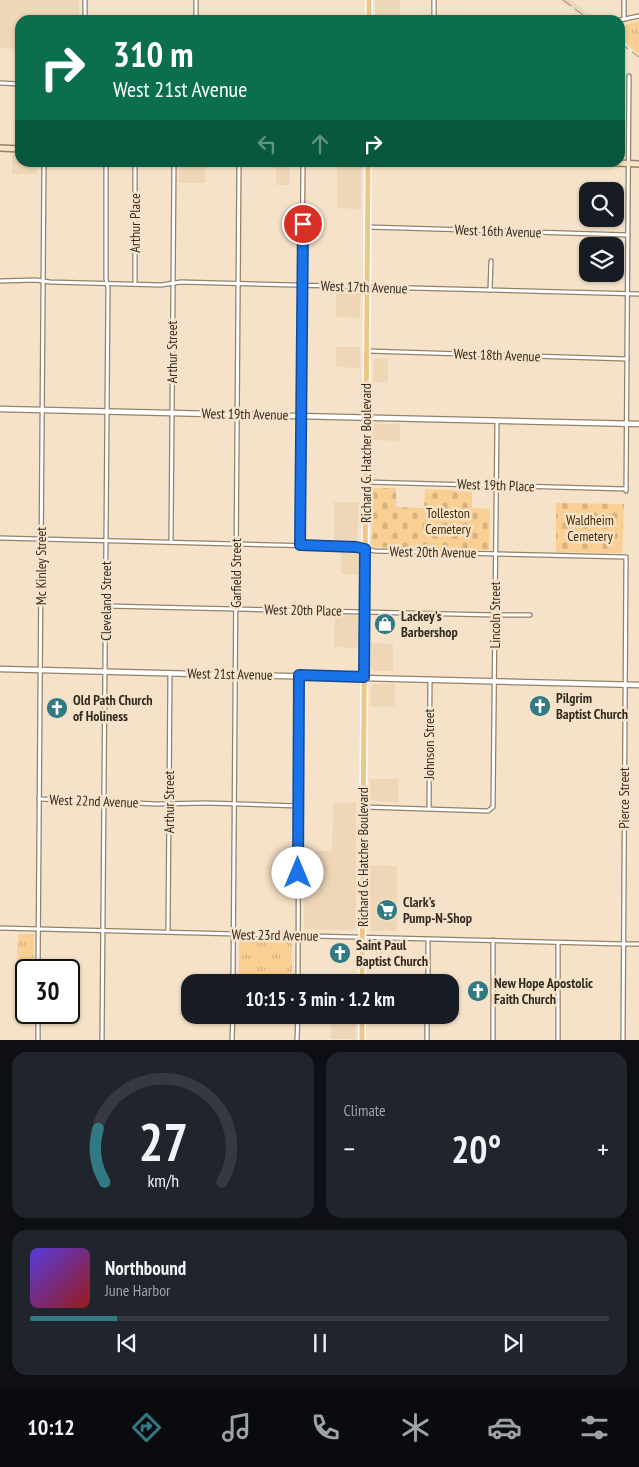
<!DOCTYPE html>
<meta charset="utf-8">
<style>
:root{--surface:#171b24;--page:#20242c;--text:#f1f3f6;--muted:#9ea1a6;--line:#363941;--accent:#317983}
body{margin:0;font-family:"PT Sans Narrow",sans-serif;background:var(--page);color:var(--text);height:100vh;display:flex;flex-direction:column;font-size:19px;white-space:nowrap}
*{box-sizing:border-box;margin:0}
p{font-size:16px;color:var(--muted)}
.icon{flex:none;width:28px;height:28px;fill:none;stroke:currentColor;stroke-width:2;stroke-linecap:round;stroke-linejoin:round}
.map{position:relative;height:1040px;overflow:hidden}
.side{display:flex;flex-direction:column;gap:12px;padding:12px;background:#0d0f14;flex:1}
.side>*{flex:none}
.banner{position:absolute;left:15px;top:15px;width:610px;height:152px;border-radius:15px;box-shadow:0 1px 4px #0004;background:#0b6e4f;color:#fff;overflow:hidden}
.controls{position:absolute;left:579px;top:182px;display:grid;gap:10px}
.controls a{display:grid;place-items:center;width:45px;height:45px;border-radius:10px;background:var(--surface);box-shadow:0 1px 4px #0004;font-size:25px}
.speed{position:absolute;left:15px;top:959px;display:flex;gap:10px;font-size:25px;font-weight:700;text-align:center}
.speed>*{display:grid;place-content:center;width:65px;height:65px;border-radius:50%;background:var(--surface);box-shadow:0 1px 4px #0004;line-height:1}
.speed .limit{border:2px solid #111;border-radius:8px;background:#fff;color:#111}
.pin{position:absolute;display:grid;place-items:center;width:42px;height:42px;color:#fff;margin:-21px;border:2px solid #fff;border-radius:50%;box-shadow:0 1px 5px #0007}
.me{position:absolute;width:55px;margin:-28px;rotate:0deg;stroke-linejoin:round;filter:drop-shadow(0 0 4px #0008)}
.turn{display:flex;align-items:center;gap:18px;height:105px;padding:0 15px;font-size:22px}
.turn .icon{width:65px;height:65px;stroke-width:2.5}
.turn b{display:block;font-size:35px;line-height:42px}
.lanes{display:flex;align-items:center;height:48px;padding:0 15px;background:#0003;justify-content:center;gap:25px;direction:ltr}
.lanes .off{opacity:.35}
.big{font-size:38px;font-weight:600;line-height:1.1}
.side .card{flex:1;display:flex;flex-direction:column;justify-content:center;gap:8px;min-width:0;padding:0 18px;border-radius:15px;background:var(--page)}
.side .dial{align-items:center;gap:0}
.dial svg{height:130px;overflow:visible;fill:none;stroke:var(--line);stroke-width:7;stroke-linecap:round;text-anchor:middle}
.dial text{fill:var(--text);stroke:none}
.song{display:flex;align-items:center;gap:15px}
.cover{width:60px;height:60px;border-radius:8px;background:linear-gradient(135deg,hsl(250 70% 55%),hsl(0 70% 35%))}
.played{height:5px;border-radius:2px;background:linear-gradient(90deg,var(--accent) 15%,var(--line) 15%)}
.keys{display:flex;justify-content:space-around;direction:ltr}
.heat{display:flex;justify-content:space-between;align-items:center;font-size:28px;direction:ltr}
.side .tiles{flex:1;display:grid;gap:12px;grid-template-columns:1fr 1fr}
.card:last-child{grid-column:span 2}
.trip{position:absolute;left:181px;top:974px;width:278px;height:50px;border-radius:15px;background:var(--surface);box-shadow:0 1px 4px #0004;font-weight:600;line-height:50px;text-align:center}
.tabs{display:flex;height:80px;justify-content:space-around;align-items:center;background:#090b0e;color:var(--muted)}
.tabs .icon{width:35px;height:35px}
.tabs .current{color:var(--accent)}
.tabs b{font-size:22px;color:var(--text)}
.map>svg:first-child{display:block}
.built{fill:#efd6b7}
.grass{fill:url(#grass-tufts)}
.cemetery{fill:url(#cemetery-stones)}
.lines{fill:none;stroke-linecap:round;stroke-linejoin:round}
.minor-casing{stroke:#938169;stroke-width:5.5}
.tertiary-casing{stroke:#938169;stroke-width:7}
.secondary-casing{stroke:#938169;stroke-width:8}
.primary-casing{stroke:#fff;stroke-width:8}
.minor{stroke:#fff;stroke-width:3}
.tertiary{stroke:#fff;stroke-width:4.5}
.secondary{stroke:#f7e3c3;stroke-width:5}
.primary{stroke:#eec788;stroke-width:5}
.rail{stroke:#8d806e;stroke-width:1;stroke-dasharray:10 5;stroke-linecap:butt}
.route-casing{stroke:#114b97;stroke-width:12}
.route{stroke:#1a73e8;stroke-width:9}
.labels{text-anchor:middle;dominant-baseline:central;stroke-width:5;stroke-linejoin:round;paint-order:stroke}
.street-label{font-size:14px;fill:#322b21;stroke:#f6e2c8}
.park-label{font-size:14px;fill:#462e06;stroke:#f6e2c8}
.poi-label{font-size:14px;font-weight:bold;fill:#322b21;stroke:#f6e2c8;text-anchor:start}
</style>
<div class="map">
<svg width="639" height="1040" viewBox="0 0 639 1040">
<defs>
<pattern id="grass-tufts" width="24" height="20" patternUnits="userSpaceOnUse" patternTransform="scale(1.25)"><rect width="24" height="20" fill="#f9cf94"/><path d="M3 7l-1-3M5 7V3M7 7l1-3M15 17l-1-3M17 17v-4M19 17l1-3" fill="none" stroke="#d6b27f"/></pattern>
<pattern id="cemetery-stones" width="16" height="16" patternUnits="userSpaceOnUse" patternTransform="scale(1.25)"><rect width="16" height="16" fill="#f9cf94"/><path d="M2 7V4a2 2 0 0 1 4 0v3zM10 15v-3a2 2 0 0 1 4 0v3z" fill="#d6b27f"/></pattern>
</defs>
<rect width="100%" height="100%" fill="#f6e2c8"/>
<g class="built">
<polygon points="0,0 79,0 79,20 20,20 20,49 0,48"/>
<rect x="375" y="0" width="25" height="20"/>
<polygon points="560,0 570,0 598,20 586,20"/>
<polygon points="12,155 20,155 20,162 37,163 37,174 12,174"/>
<rect x="179" y="163" width="26" height="20"/>
<polygon points="276,163 290,163 289,185 276,185"/>
<polygon points="337,163 357,163 361,165 361,209 337,208"/>
<polygon points="336,292 361,293 360,318 336,317"/>
<polygon points="336,347 360,347 360,368 336,367"/>
<polygon points="374,358 388,359 388,383 373,382"/>
<polygon points="375,424 400,424 400,441 372,440 372,428"/>
<polygon points="334,502 359,502 357,542 334,543"/>
<polygon points="341,550 355,551 359,553 358,575 341,574"/>
<polygon points="335,615 354,615 358,617 358,648 334,647"/>
<polygon points="371,643 393,644 393,671 374,671 371,667"/>
<polygon points="373,684 395,684 395,707 370,706 371,688"/>
<polygon points="370,779 399,779 398,803 370,800"/>
<polygon points="356,802 356,927 353,930 304,929 304,851 332,851 333,803"/>
<polygon points="369,865 397,866 397,931 372,931 370,928"/>
<rect x="331" y="1020" width="25" height="19"/>
</g>
<g class="grass">
<polygon points="639,21 639,54 620,39 620,26"/>
<polygon points="18,934 34,934 33,970 26,970 26,972 17,972"/>
<polygon points="239,940 292,941 292,982 239,982"/>
<polygon points="239,1015 291,1015 291,1023 239,1024"/>
</g>
<g class="cemetery">
<polygon points="373,488 396,488 396,507 424,508 425,489 472,491 472,508 490,509 489,550 371,547"/>
<polygon points="556,503 624,504 622,553 556,552"/>
</g>
<g class="lines">
<g class="minor-casing">
<g id="minor">
<polyline points="85,0 85,20"/>
<polyline points="624,19 624,0"/>
<polyline points="85,20 92,20"/>
<polyline points="196,20 196,0"/>
<polyline points="434,20 434,0"/>
<polyline points="620,20 639,16"/>
<polyline points="0,83 20,84"/>
<polyline points="135,162 135,284"/>
<polyline points="368,227 628,235"/>
<polyline points="0,281 36,280 50,282 161,285 181,282 639,294"/>
<polyline points="490,290 491,261"/>
<polyline points="367,351 627,359"/>
<polyline points="366,482 626,489"/>
<polyline points="626,491 629,76"/>
<polyline points="0,538 356,547 375,551 626,557 623,1040"/>
<polyline points="171,542 174,162"/>
<polyline points="300,545 303,162"/>
<polyline points="107,606 495,615 530,615"/>
<polyline points="39,799 157,804 207,803 298,806"/>
<polyline points="364,807 488,811 493,807 497,420"/>
<polyline points="429,809 430,679"/>
<polyline points="0,928 623,944 639,944"/>
<polyline points="168,932 170,673"/>
<polyline points="38,970 44,162"/>
<polyline points="233,982 239,162"/>
<polyline points="298,982 299,676"/>
<polyline points="428,982 428,939"/>
<polyline points="38,1040 38,1012"/>
<path d="M 102,1040 C 105,789 106,538 108,288 L 106,279 L 106,162"/>
<polyline points="232,1040 233,1015"/>
<polyline points="297,1040 298,1015"/>
<polyline points="427,1040 427,1015"/>
<polyline points="493,1040 493,940"/>
<polyline points="558,1040 558,943"/>
</g>
</g>
<g class="tertiary-casing">
<g id="tertiary">
<polyline points="0,409 639,424"/>
<polyline points="0,669 639,685"/>
</g>
</g>
<g class="secondary-casing">
<g id="secondary">
<polyline points="0,148 20,149"/>
<polyline points="595,162 639,164"/>
</g>
</g>
<g class="primary-casing">
<g id="primary">
<polyline points="369,20 369,0"/>
<polyline points="362,982 368,162"/>
<polyline points="362,1040 362,1015"/>
</g>
</g>
<use href="#minor" class="minor"/>
<use href="#tertiary" class="tertiary"/>
<use href="#secondary" class="secondary"/>
<use href="#primary" class="primary"/>
<g class="rail">
<polyline points="563,0 590,20"/>
<polyline points="620,43 639,57"/>
</g>
</g>
<g class="lines">
<g class="route-casing">
<polyline id="route" points="298,873 299,675 364,677 365,549 356,547 300,545 303,224"/>
</g>
<use href="#route" class="route"/>
</g>
<defs>
<g id="shop-disc" transform="scale(1.125)"><circle r="9.5" fill="#317983" stroke="#f6e2c8"/><path d="M-5-2.5h2.3a2.7 3.5 0 0 1 5.4 0H5L5.5 6h-11ZM-1.5-2.5h3a1.5 2.3 0 0 0-3 0Z" fill="#fff"/></g>
<g id="church-disc" transform="scale(1.125)"><circle r="9.5" fill="#317983" stroke="#f6e2c8"/><path d="M-1.2-6h2.4v3.5h3.3v2.4h-3.3V6h-2.4V-.1h-3.3v-2.4h3.3Z" fill="#fff"/></g>
<g id="supermarket-disc" transform="scale(1.125)"><circle r="9.5" fill="#317983" stroke="#f6e2c8"/><path d="M-6-5.5h2.5l.6 2H6L4.5 2H-2.5L-4.4-4H-6ZM-1.5 3.2a1.3 1.3 0 1 0 .1 0ZM3 3.2a1.3 1.3 0 1 0 .1 0Z" fill="#fff"/></g>
</defs>
<g fill-rule="evenodd">
<use href="#shop-disc" x="385" y="624"/>
<use href="#church-disc" x="540" y="706"/>
<use href="#church-disc" x="57" y="708"/>
<use href="#supermarket-disc" x="387" y="910"/>
<use href="#church-disc" x="340" y="953"/>
<use href="#church-disc" x="478" y="991"/>
</g>
<g class="labels">
<g class="street-label">
<text transform="translate(135 223) rotate(-90)">Arthur Place</text>
<text transform="translate(498 231) rotate(2)">West 16th Avenue</text>
<text transform="translate(364 287) rotate(2)">West 17th Avenue</text>
<text transform="translate(172 352) rotate(-90)">Arthur Street</text>
<text transform="translate(497 355) rotate(2)">West 18th Avenue</text>
<text transform="translate(245 414) rotate(1)">West 19th Avenue</text>
<text transform="translate(366 453) rotate(-90)">Richard G. Hatcher Boulevard</text>
<text transform="translate(496 485) rotate(2)">West 19th Place</text>
<text transform="translate(433 552) rotate(1)">West 20th Avenue</text>
<text transform="translate(41 566) rotate(-90)">Mc Kinley Street</text>
<text transform="translate(236 573) rotate(-90)">Garfield Street</text>
<text transform="translate(106 601) rotate(-90)">Cleveland Street</text>
<text transform="translate(303 610) rotate(1)">West 20th Place</text>
<text transform="translate(495 615) rotate(-90)">Lincoln Street</text>
<text transform="translate(230 674) rotate(1)">West 21st Avenue</text>
<text transform="translate(429 744) rotate(-90)">Johnson Street</text>
<text transform="translate(624 798) rotate(-90)">Pierce Street</text>
<text transform="translate(94 801) rotate(2)">West 22nd Avenue</text>
<text transform="translate(169 802) rotate(-90)">Arthur Street</text>
<text transform="translate(363 857) rotate(-90)">Richard G. Hatcher Boulevard</text>
<text transform="translate(275 935) rotate(1)">West 23rd Avenue</text>
</g>
<g class="park-label">
<text x="448" y="513">Tolleston<tspan x="448" dy="16">Cemetery</tspan></text>
<text x="590" y="520">Waldheim<tspan x="590" dy="16">Cemetery</tspan></text>
</g>
<g class="poi-label">
<text x="401" y="616">Lackey's<tspan x="401" dy="16">Barbershop</tspan></text>
<text x="556" y="698">Pilgrim<tspan x="556" dy="16">Baptist Church</tspan></text>
<text x="73" y="700">Old Path Church<tspan x="73" dy="16">of Holiness</tspan></text>
<text x="403" y="902">Clark's<tspan x="403" dy="16">Pump-N-Shop</tspan></text>
<text x="356" y="945">Saint Paul<tspan x="356" dy="16">Baptist Church</tspan></text>
<text x="494" y="983">New Hope Apostolic<tspan x="494" dy="16">Faith Church</tspan></text>
</g>
</g>
</svg>
<div class="controls">
<a><svg class="icon" aria-label="search" viewBox="0 0 24 24"><circle cx="10" cy="10" r="6"/><path d="M15 15l6 6"/></svg></a>
<a><svg class="icon" aria-label="layers" viewBox="0 0 24 24"><path d="M12 4l9 5-9 5-9-5zM3 14l9 5 9-5"/></svg></a>
</div>
<div class="speed"><div class="limit">30</div></div>
<div class="pin" style="left:303px;top:224px;background:#d93025"><svg class="icon" aria-label="arrive" viewBox="0 0 24 24"><path d="M6 21V4h12l-3 4 3 4H6"/></svg></div>
<svg class="me" style="left:298px;top:873px" viewBox="-20 -20 40 40"><circle r="19" fill="#fff"/><path d="M0-13L10 11 0 6-10 11z" fill="#1a73e8"/></svg>
<div class="trip">10:15 · 3 min · 1.2 km</div>
<div class="banner">
<div class="turn"><svg class="icon" aria-label="right" viewBox="0 0 24 24"><path d="M7 20v-9h11M14 6l5 5-5 5"/></svg><div><b>310 m</b>West 21st Avenue</div></div>
<div class="lanes"><svg class="icon off" aria-label="left" viewBox="0 0 24 24"><path d="M17 20v-9H6M10 6l-5 5 5 5"/></svg><svg class="icon off" aria-label="ahead" viewBox="0 0 24 24"><path d="M12 20V5M6 11l6-6 6 6"/></svg><svg class="icon" aria-label="right" viewBox="0 0 24 24"><path d="M7 20v-9h11M14 6l5 5-5 5"/></svg></div>
</div>
</div>
<section class="side">
<div class="tiles">
<div class="card dial"><svg viewBox="0 0 100 80">
<path d="M14 69A42 42 0 1 1 86 69"/>
<path d="M14 69A42 42 0 0 1 10 36" stroke="#317983"/>
<text x="50" y="56" font-size="32" font-weight="700">27</text>
<text x="50" y="72" font-size="11">km/h</text>
</svg></div>
<div class="card"><p>Climate</p>
<div class="heat"><a>−</a><b class="big">20°</b><a>+</a></div>
</div>
<div class="card">
<div class="song"><i class="cover"></i><div><b>Northbound</b><p>June Harbor</p></div></div>
<div class="played"></div>
<div class="keys"><svg class="icon" aria-label="previous" viewBox="0 0 24 24"><path d="M18 5L8 12l10 7zM5 5v14"/></svg><svg class="icon" aria-label="pause" viewBox="0 0 24 24"><path d="M8 5v14M16 5v14"/></svg><svg class="icon" aria-label="next" viewBox="0 0 24 24"><path d="M6 5l10 7-10 7zM19 5v14"/></svg></div>
</div>
</div>
</section>
<nav class="tabs">
<b>10:12</b>
<svg class="icon current" aria-label="directions" viewBox="0 0 24 24"><path d="M12 3l9 9-9 9-9-9zM9 14v-3h6M13 9l2 2-2 2"/></svg>
<svg class="icon" aria-label="music" viewBox="0 0 24 24"><path d="M9 18V5l10-2v13"/><circle cx="6" cy="18" r="3"/><circle cx="16" cy="16" r="3"/></svg>
<svg class="icon" aria-label="phone" viewBox="0 0 24 24"><path d="M5 4h4l2 5-3 2q2 4 5 5l2-3 5 2v4C11 20 4 13 5 4z"/></svg>
<svg class="icon" aria-label="climate" viewBox="0 0 24 24"><path d="M12 3v18M4 7l16 10M4 17L20 7"/></svg>
<svg class="icon" aria-label="car" viewBox="0 0 24 24"><path d="M5 17H2v-5l4-1 3-4h7l3 4 3 1v5h-3M9 17h6M6 11h13"/><circle cx="7" cy="17" r="2"/><circle cx="17" cy="17" r="2"/></svg>
<svg class="icon" aria-label="filters" viewBox="0 0 24 24"><path d="M4 7h16M4 17h16"/><circle cx="9" cy="7" r="2"/><circle cx="15" cy="17" r="2"/></svg>
</nav>
